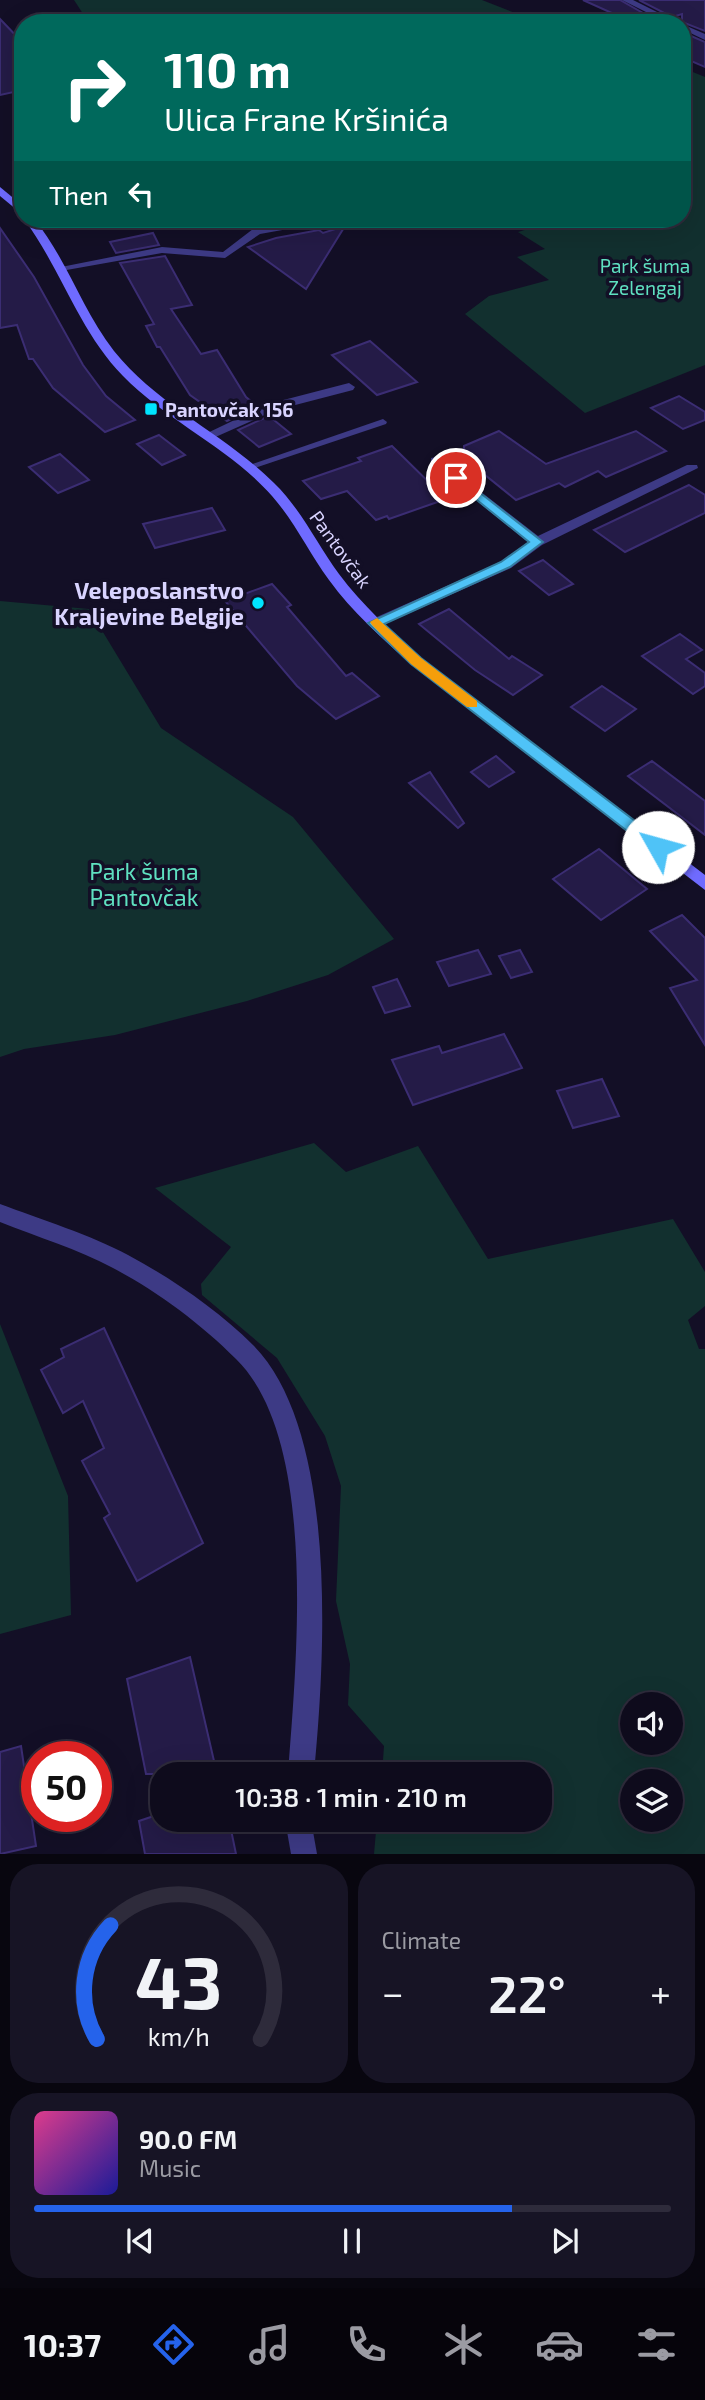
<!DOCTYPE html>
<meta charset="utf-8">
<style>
:root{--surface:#0e0b1c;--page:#171425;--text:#f1f3f6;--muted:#9b9ba3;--line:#2e2b3b;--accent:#2563eb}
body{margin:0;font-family:"Exo 2",sans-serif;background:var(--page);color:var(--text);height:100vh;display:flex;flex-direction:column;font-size:26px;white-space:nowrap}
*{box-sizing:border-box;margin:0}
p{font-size:23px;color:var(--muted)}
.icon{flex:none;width:38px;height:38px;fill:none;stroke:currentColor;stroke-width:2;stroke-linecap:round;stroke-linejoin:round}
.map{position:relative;height:1854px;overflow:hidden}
.side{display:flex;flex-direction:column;gap:10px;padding:10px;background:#08060f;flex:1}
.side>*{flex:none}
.hud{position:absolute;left:14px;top:14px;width:677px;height:214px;border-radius:28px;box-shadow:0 7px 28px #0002,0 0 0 2px var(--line);background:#00695c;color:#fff;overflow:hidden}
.controls{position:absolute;left:620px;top:1692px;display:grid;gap:14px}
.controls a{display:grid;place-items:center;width:63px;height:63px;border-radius:50%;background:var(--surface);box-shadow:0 7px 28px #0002,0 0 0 2px var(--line);font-size:35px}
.speed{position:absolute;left:21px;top:1741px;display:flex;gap:14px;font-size:35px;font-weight:700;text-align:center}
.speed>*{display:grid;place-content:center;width:91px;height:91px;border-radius:50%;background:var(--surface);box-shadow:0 7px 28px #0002,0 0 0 2px var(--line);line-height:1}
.speed .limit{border:10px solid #d22;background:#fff;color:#111}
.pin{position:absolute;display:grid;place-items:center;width:60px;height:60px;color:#fff;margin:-30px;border:4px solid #fff;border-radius:50%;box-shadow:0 2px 7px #0007}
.me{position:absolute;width:77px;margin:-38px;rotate:308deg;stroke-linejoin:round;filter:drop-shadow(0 0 5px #0008)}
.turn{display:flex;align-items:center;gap:24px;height:147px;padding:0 35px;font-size:32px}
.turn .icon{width:91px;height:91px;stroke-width:2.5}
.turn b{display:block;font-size:49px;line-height:60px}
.then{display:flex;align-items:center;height:66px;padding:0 35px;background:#0003;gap:14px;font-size:26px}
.big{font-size:52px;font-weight:600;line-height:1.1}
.side .card{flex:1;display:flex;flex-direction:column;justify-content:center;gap:10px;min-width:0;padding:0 24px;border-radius:28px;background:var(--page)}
.side .dial{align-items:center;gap:0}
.dial svg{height:182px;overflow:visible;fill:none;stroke:var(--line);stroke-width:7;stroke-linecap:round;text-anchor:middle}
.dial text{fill:var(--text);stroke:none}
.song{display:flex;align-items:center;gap:21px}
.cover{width:84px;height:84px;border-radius:10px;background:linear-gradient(135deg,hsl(330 70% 55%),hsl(240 70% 35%))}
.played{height:7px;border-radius:4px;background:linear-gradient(90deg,var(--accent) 75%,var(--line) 75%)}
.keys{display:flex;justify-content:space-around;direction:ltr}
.heat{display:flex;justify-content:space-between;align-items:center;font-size:38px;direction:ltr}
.side .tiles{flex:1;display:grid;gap:10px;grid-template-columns:1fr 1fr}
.card:last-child{grid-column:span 2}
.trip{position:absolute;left:150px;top:1762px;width:402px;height:70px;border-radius:28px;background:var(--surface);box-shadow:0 7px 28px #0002,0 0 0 2px var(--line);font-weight:600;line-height:70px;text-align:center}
.dock{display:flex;height:112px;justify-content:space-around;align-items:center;background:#06040b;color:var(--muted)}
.dock .icon{width:49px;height:49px}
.dock .active{color:var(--accent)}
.dock b{font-size:32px;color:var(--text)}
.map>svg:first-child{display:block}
.green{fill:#12302f;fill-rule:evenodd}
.building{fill:#241b47;stroke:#3b2d73;stroke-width:2}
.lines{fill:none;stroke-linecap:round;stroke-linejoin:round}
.service{fill:#3d3a85;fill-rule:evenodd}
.minor{fill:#3d3a85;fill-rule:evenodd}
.tertiary{fill:#3d3a85;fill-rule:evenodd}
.secondary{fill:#6f6bff;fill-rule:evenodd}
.route{fill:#4fc3f7;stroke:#337fa1;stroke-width:2}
.slow{fill:#f59e0b}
.poi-dot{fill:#00e5ff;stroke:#130f26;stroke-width:2.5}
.labels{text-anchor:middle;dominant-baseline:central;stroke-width:7;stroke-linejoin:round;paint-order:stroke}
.far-park-label{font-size:19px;fill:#5fe0c0;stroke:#130f26}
.far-poi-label{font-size:19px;font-weight:bold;fill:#d9d4ff;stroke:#130f26;text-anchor:start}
.far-street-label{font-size:19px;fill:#d9d4ff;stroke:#130f26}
.poi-label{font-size:23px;font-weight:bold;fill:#d9d4ff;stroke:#130f26;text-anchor:end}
.park-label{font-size:23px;fill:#5fe0c0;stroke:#130f26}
</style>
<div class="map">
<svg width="705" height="1854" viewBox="0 0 705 1854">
<rect width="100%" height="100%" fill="#130f26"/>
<g class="green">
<polygon points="74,0 482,0 540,23 89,23"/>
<polygon points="683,68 705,77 705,365 585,413 465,314 489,296 549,280 517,257 545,249 518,232 541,225 531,219 682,219"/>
<polygon points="0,601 89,609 161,728 293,817 394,939 328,975 247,1001 115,1035 24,1049 0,1057"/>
<path d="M 314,1143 L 346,1172 L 418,1146 L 488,1259 L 673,1219 L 705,1272 L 705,1306 L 688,1320 L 699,1349 L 705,1349 L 705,1854 L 374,1854 L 377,1820 L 541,1820 L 541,1774 L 382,1774 L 384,1746 L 348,1705 L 350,1664 L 336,1601 L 341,1486 L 325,1436 L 277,1358 L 202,1295 L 201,1284 L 231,1247 L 155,1188 ZM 632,1704 L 670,1704 L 670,1743 L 632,1743 ZM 632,1782 L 670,1782 L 670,1820 L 632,1820 Z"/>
<polygon points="0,1324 68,1496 71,1615 0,1634"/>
</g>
<g class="building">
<polygon points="583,0 620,0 657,21 634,23"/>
<polygon points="639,0 705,0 705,31 682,22 682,14 672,17"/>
<polygon points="0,19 23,43 23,90 0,95"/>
<polygon points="682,32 705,42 705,67 682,57"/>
<polygon points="345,226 306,289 248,247 276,238 319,230 323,233"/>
<polygon points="0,228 34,277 83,365 106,396 135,420 105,432 53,388 33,359 29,359 17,325 0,328"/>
<polygon points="153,233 159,245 116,253 110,242"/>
<polygon points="165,256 192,305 171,309 201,354 217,350 246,397 257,406 227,421 190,395 160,347 157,347 146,326 154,324 120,263"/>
<polygon points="370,341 417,382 377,395 332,355"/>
<polygon points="679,396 705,412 705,420 683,429 651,408"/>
<polygon points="269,416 291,434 259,447 238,430"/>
<polygon points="499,431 546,464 636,431 666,451 606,477 598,471 565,487 559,483 516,500 464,458 464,446"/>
<polygon points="159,435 185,455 162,465 137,444"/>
<polygon points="392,446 446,499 389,519 387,516 376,520 347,491 321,499 303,481 361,461 358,458"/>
<polygon points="60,454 89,480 58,493 29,467"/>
<polygon points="689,485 705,495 705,513 625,552 594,530"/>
<polygon points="212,508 225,530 155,548 143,524"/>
<polygon points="543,560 573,584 549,595 519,571"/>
<polygon points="272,584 291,605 287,607 346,676 352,673 379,696 336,719 297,686 225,601"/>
<polygon points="449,609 509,659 512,656 542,675 513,695 475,670 419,624"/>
<polygon points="680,634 702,650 686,659 705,673 705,686 693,694 642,656"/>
<polygon points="602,686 636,709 605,731 571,707"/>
<polygon points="496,756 514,772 489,787 471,772"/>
<polygon points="652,761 705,801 705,835 628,776"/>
<polygon points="430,772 464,823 458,828 409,783"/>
<polygon points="599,849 647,889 601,920 553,879"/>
<polygon points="682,915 705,938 705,1045 670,988 697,980 650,931"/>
<polygon points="478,950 491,974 449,986 437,962"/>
<polygon points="520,950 532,972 511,978 499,956"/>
<polygon points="397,979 410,1006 385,1013 373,987"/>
<polygon points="504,1034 522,1068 413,1105 392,1060 439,1046 442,1053"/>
<polygon points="602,1079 619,1116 573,1128 557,1091"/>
<polygon points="104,1328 203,1543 137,1581 104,1518 110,1514 82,1461 104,1448 83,1401 63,1413 41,1370 64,1357 61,1349"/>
<polygon points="190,1657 217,1774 146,1774 127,1679"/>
<polygon points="21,1746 36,1846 0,1854 0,1752"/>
<polygon points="163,1813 163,1820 229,1820 236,1854 145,1854 139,1821"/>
</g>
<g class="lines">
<polygon class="service" points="383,419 387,422 386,424 252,469 249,470 244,467"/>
<g class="minor">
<polygon points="319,219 344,219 260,234 225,258 162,253 61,271 56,268 162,247 223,252 253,229"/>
<polygon points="349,383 355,387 353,390 276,410 211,439 201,436 268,404"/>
<polygon points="436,457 538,536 687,465 697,465 698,468 542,545 511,568 380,626 370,626 370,620 501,562 528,542 431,464 431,458"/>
<path d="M 0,1204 C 40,1219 91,1235 128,1255 C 171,1278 218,1310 253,1345 C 339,1432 325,1659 314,1774 L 288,1774 C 296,1666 319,1440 236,1359 C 201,1324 157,1291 113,1268 C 78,1249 37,1237 0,1222 Z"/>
<polygon points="285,1820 311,1820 317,1854 291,1854"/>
</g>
<g class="tertiary">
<polygon points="622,0 633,0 679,23 668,23"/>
<polygon points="682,24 705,34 705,40 682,29"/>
</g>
<g class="secondary">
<polygon points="0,187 23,206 23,215 0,196"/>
<path d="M 24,219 L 34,219 C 67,259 82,310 114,351 C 158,406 225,434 274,483 C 301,509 317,544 339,574 C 362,605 392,632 421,658 L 705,875 L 705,890 L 411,664 C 382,638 352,612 329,580 C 309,553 295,522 272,496 C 230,448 168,422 123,376 C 79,331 61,269 24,219 Z"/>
</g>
</g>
<polygon class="route" points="456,474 543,542 510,567 384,624 421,658 664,843 664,851 653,851 411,664 368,623 501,562 529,542 452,480 452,475"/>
<polygon class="slow" points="377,618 421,658 477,701 477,707 467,707 411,664 372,625 370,622"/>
<g class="poi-dot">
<rect x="144" y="402" width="14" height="14" rx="3.5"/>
<circle cx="258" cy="603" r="7"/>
</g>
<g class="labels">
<g class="far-park-label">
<text x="645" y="265">Park šuma<tspan x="645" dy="22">Zelengaj</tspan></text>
</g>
<g class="far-poi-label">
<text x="165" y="409">Pantovčak 156</text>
</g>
<g class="far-street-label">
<text transform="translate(341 549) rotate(54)">Pantovčak</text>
</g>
<g class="poi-label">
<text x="244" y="590">Veleposlanstvo<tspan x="244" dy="26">Kraljevine Belgije</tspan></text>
</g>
<g class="park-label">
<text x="144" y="871">Park šuma<tspan x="144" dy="26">Pantovčak</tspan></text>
</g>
</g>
</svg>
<div class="controls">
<a><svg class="icon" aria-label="sound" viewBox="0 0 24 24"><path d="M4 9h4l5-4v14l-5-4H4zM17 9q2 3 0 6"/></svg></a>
<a><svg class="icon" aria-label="layers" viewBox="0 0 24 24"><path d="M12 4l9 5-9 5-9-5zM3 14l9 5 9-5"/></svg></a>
</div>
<div class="speed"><div class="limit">50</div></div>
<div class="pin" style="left:456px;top:478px;background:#d93025"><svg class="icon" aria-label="arrive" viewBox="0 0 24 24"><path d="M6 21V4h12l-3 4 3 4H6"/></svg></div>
<svg class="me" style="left:658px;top:847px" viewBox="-20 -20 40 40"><circle r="19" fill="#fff"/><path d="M0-13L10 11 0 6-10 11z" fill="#4fc3f7"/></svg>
<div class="trip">10:38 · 1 min · 210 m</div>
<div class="hud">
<div class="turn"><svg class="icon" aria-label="right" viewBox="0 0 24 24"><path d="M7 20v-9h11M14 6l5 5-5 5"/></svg><div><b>110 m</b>Ulica Frane Kršinića</div></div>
<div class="then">Then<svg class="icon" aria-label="left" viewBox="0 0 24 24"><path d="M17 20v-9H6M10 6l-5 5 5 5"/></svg></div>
</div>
</div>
<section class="side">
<div class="tiles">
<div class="card dial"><svg viewBox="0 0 100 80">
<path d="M14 69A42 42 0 1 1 86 69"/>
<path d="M14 69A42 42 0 0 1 20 19" stroke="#2563eb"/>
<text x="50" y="56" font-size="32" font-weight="700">43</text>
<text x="50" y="72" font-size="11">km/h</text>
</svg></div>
<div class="card"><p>Climate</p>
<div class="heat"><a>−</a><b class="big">22°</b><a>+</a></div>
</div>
<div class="card">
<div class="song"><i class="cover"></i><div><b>90.0 FM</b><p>Music</p></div></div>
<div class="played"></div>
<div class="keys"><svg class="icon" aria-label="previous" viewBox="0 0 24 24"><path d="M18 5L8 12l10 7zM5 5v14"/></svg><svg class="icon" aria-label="pause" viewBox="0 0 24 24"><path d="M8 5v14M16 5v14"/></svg><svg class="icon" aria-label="next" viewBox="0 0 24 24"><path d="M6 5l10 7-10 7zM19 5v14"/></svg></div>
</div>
</div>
</section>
<nav class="dock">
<b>10:37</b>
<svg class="icon active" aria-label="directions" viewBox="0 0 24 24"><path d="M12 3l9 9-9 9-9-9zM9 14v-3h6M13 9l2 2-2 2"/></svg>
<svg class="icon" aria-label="music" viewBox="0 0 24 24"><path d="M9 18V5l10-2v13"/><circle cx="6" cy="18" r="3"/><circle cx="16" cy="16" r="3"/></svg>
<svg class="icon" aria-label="phone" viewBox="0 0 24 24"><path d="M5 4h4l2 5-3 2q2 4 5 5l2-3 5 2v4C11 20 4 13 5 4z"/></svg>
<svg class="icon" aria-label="climate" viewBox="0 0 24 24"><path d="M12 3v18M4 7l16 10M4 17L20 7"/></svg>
<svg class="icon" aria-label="car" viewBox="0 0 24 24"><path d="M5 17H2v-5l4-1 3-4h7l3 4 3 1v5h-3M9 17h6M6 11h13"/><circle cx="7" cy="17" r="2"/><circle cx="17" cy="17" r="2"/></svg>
<svg class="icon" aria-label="filters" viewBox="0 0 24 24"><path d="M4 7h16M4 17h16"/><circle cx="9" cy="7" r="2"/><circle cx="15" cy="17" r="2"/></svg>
</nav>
